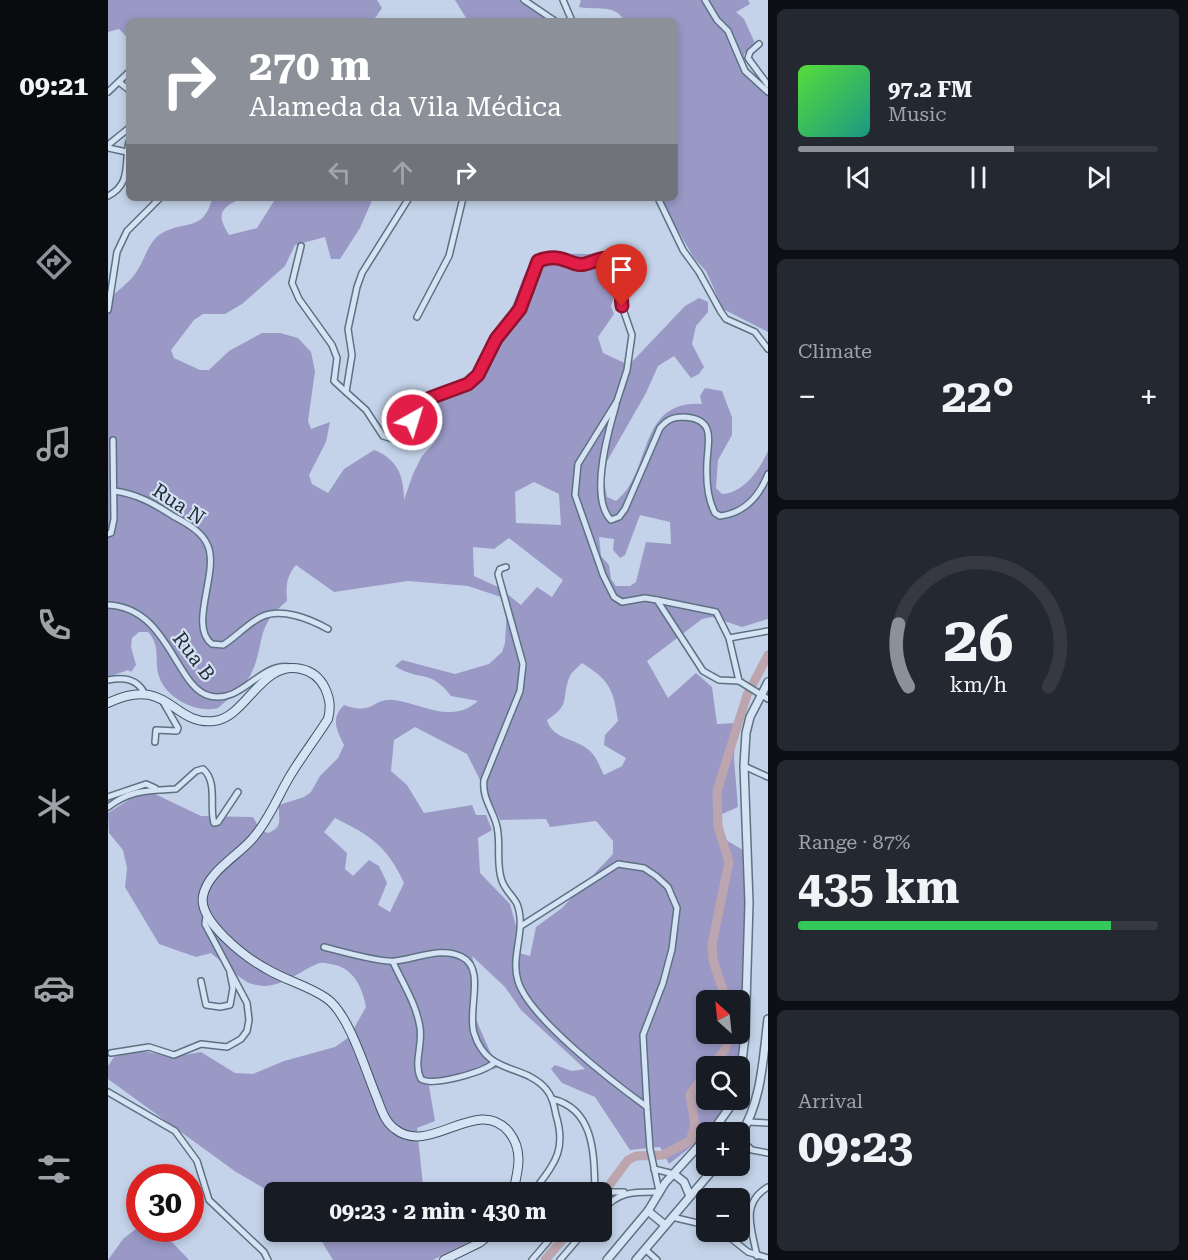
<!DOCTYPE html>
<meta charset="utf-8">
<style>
:root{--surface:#171b24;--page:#242831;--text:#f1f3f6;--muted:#9ea1a6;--line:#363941;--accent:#8c9099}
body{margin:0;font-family:"Roboto Serif",serif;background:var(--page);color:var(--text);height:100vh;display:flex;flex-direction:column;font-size:22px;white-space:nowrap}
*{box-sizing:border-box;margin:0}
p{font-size:20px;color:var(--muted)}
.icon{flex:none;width:33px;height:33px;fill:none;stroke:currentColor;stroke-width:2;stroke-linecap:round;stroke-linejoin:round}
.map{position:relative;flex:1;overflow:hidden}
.drawer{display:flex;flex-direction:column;gap:9px;padding:9px;background:#0d0f14;width:420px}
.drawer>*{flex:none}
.banner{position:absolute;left:18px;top:18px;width:552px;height:183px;border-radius:9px;box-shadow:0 3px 9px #0003;background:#8c9099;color:#fff;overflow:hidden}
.needle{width:39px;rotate:333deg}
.controls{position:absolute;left:588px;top:990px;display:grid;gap:12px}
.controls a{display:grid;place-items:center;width:54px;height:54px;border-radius:9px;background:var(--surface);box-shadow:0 3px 9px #0003;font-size:30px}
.speed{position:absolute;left:18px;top:1164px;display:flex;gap:12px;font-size:30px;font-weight:700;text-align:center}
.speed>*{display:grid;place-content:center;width:78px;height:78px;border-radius:50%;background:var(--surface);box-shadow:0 3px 9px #0003;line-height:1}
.speed .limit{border:9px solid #d22;background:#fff;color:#111}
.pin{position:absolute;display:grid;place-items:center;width:51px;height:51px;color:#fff;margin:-62px -26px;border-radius:50% 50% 50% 0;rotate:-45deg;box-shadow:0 0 6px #0007}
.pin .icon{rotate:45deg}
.me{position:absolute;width:66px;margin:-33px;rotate:39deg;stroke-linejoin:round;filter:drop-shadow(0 0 4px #0008)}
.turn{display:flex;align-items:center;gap:21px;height:126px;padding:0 24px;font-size:27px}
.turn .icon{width:78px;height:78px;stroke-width:2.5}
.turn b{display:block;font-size:42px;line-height:51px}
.lanes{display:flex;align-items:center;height:57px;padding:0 24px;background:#0003;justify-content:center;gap:30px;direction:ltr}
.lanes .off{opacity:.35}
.big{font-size:45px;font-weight:700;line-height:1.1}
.drawer .tile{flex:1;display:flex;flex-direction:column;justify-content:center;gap:9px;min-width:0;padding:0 21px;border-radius:9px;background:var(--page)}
.drawer .dial{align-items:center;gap:0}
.dial svg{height:156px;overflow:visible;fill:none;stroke:var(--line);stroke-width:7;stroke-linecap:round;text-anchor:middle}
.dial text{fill:var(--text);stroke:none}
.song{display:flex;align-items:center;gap:18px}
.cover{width:72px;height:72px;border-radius:9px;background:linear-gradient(135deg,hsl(110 70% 55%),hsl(170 70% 35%))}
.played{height:6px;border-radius:3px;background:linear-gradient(90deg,var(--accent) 60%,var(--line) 60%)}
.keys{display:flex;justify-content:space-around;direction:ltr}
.heat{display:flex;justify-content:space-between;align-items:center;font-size:33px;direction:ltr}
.charge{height:9px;border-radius:4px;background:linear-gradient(90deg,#34c759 87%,var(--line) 0)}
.trip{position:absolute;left:156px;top:1182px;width:348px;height:60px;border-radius:9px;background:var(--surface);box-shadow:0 3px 9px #0003;font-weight:700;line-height:60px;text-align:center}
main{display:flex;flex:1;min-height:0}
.tab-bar{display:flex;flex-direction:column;width:108px;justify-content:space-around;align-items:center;background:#090b0e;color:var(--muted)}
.tab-bar .icon{width:42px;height:42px}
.tab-bar .active{color:var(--accent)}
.tab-bar b{font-size:27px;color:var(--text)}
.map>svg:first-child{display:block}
.green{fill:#9a99c6;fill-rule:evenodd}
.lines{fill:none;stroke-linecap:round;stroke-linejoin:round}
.river{stroke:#bda5af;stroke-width:9}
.minor-casing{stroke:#5c7282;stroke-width:8}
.tertiary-casing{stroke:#5c7282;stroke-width:10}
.secondary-casing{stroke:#3f5564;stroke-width:10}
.minor{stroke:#d6e3f5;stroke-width:5}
.tertiary{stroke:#d6e3f5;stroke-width:7}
.secondary{stroke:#d6e3f5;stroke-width:8}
.route-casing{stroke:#92132f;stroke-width:15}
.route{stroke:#e11d48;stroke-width:10}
.labels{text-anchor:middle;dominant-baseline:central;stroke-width:4.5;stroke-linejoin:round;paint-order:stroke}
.street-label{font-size:20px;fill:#1f2c33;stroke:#d3dff2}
</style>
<main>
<nav class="tab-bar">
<b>09:21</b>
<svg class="icon active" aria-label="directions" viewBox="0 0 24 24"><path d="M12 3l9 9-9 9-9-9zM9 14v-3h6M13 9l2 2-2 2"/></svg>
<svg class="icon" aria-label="music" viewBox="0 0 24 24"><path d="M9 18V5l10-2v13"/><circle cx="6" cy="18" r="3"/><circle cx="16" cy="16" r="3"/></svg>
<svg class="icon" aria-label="phone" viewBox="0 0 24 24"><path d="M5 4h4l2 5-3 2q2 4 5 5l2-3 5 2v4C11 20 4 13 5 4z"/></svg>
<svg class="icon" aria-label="climate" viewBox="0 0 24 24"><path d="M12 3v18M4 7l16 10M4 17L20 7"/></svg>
<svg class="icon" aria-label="car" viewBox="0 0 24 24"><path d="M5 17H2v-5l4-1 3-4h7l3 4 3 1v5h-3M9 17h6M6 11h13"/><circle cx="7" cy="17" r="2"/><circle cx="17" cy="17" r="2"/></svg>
<svg class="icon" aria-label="filters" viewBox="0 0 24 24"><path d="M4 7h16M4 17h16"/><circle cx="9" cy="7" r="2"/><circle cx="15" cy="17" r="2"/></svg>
</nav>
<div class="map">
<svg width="660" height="1260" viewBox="0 0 660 1260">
<rect width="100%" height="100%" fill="#c4d3e9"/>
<g class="green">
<polygon points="0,0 269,0 274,8 268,17 261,21 21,21 21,39 11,29 0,32"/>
<polygon points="347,0 421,0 449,21 360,21"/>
<path d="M 473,0 L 640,0 L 642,4 L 628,12 L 636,19 L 647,43 L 636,54 L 637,68 L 660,89 L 660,332 L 615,309 L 598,271 L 586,258 L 551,198 L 567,198 L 567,21 L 517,21 C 506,3 488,11 471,7 Z"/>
<path d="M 134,198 C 112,208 108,214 121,235 L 149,228 L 168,198 L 265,198 L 252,228 L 232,259 L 223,259 L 217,237 L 187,245 L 177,266 L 134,304 L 117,314 L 95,314 L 86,320 L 63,350 L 66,358 L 92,370 L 101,370 L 121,351 L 154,333 L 172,333 L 190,338 L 203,352 L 207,371 L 200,421 L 203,429 L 222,422 L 218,442 L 201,475 L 204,484 L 220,493 L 236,469 L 266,450 C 290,459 296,477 296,500 L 305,474 L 314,456 L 326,443 L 329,425 L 305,409 L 307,400 C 323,387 350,387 364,373 C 372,365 375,350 380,340 C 384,333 391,330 395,323 C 426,273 403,251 479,254 C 492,254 507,249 517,259 L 503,306 L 506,314 L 490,337 L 495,353 L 521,365 L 577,306 L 591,298 L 600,302 L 600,312 L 588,326 L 584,344 L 596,367 L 591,374 L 583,378 L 566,356 L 550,366 L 538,393 L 494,470 L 499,497 L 508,501 C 545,473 528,400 594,404 L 592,396 L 597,388 L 614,391 L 624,417 L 624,435 L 610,460 L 608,488 L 614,494 C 636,493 652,469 660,451 L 660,619 L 634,627 L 604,617 L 594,619 L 539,661 L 560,698 L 588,673 L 604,687 L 609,724 L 628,723 L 626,759 L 630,807 L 612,815 L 612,823 L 618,840 L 635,850 L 640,961 L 629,1066 L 598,1066 L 598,1100 L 619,1100 C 611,1128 584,1146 561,1164 L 552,1147 L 522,1150 L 487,1097 L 454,1083 L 443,1069 L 447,1065 L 464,1071 L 477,1069 L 413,1010 L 397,987 L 364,956 L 369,976 L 367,1017 L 389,1068 L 321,1086 L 327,1121 L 309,1128 L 315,1185 L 312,1192 L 166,1194 L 128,1172 L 0,1079 L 0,1066 L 6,1057 L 31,1050 L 64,1057 L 93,1052 L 127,1073 L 145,1074 L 176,1061 L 227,1047 L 241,1037 L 258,1007 C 254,986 245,967 222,964 C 217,963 213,962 209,964 C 188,973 169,992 144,984 C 133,981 113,961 103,953 L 88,957 L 51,944 L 17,887 L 19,868 L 15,850 L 1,833 L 0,813 L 30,794 L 47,794 L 93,816 L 145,817 L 152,830 L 160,833 C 176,827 170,819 171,805 L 196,797 L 203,792 L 212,776 L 230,758 L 236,745 C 229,730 222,719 236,705 C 267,716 264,698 285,700 C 314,703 342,725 370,701 L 343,696 C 322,668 311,682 287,666 L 294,660 L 347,674 L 381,664 L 394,652 L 397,643 L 399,607 L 396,598 L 360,586 L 300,581 L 226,592 L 188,565 C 178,577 178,586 179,601 C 146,627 158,643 143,674 C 136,688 121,698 110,708 C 88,714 55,697 50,673 C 47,657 52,645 40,632 L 31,632 L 24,638 L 23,647 L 28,665 L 23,672 L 20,670 L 0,677 L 0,301 C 9,290 22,283 29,271 C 37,259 41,240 54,233 C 78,220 95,232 104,199 ZM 426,482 L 451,494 L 453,525 L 408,523 L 407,492 ZM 532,515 L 562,522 L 563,544 L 538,542 L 528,582 L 522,586 L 508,586 L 503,579 L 501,565 L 493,556 L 491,537 L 506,539 L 505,550 L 512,558 L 517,555 ZM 401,538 L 455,580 L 444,597 L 429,587 L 413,605 L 390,587 L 366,576 L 365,547 L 386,549 ZM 474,663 C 502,681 505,688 510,721 L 497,735 L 496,745 L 518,758 L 514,766 L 496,775 C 492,767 488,756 481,750 C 467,738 444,739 439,720 C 463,704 453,701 461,678 C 463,672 470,667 474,663 ZM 307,727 L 359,754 L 392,820 L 438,819 L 442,827 L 488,821 L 505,841 L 505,854 L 454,908 L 428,927 L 422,956 L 407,952 L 408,926 L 402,904 L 372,873 L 370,838 L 384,830 L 378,815 L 368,815 L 364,805 L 316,813 L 299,785 L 283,771 L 286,740 ZM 227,818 C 263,836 279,846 296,883 L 282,912 L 270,905 L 279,883 L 271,866 L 261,860 L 245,876 L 237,869 L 239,853 L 216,832 ZM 598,1000 L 632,1000 L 632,1034 L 598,1034 Z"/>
<polygon points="29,1228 63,1241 81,1260 0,1260 15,1239"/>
<polygon points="208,1232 308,1232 365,1240 325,1260 225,1260"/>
</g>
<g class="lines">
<g class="river">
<polyline points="618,1000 605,960 604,944 621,862 610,826 609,791 639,695 660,655"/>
<path d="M 603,1066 C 613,1055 620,1050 621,1034"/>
<polyline points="494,1195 520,1160 528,1156 555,1155 582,1141 587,1125 582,1095 598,1072"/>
<polyline points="437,1260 461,1232"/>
</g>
<g class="minor-casing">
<g id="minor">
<polyline points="416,0 447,21"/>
<polyline points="455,0 464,21"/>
<polyline points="597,0 609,20 620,31 637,71 660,92"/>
<polyline points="651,44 642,52 640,58 660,85"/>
<polyline points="11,82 21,90"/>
<polyline points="0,92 21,72"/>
<polyline points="0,145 21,128"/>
<polyline points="0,148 19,152"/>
<path d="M 0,196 C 24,184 16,163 21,142"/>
<path d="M 301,198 L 254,273 L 249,287 L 240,329 L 244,355 L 238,392 L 258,410 L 275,436 L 285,439 L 296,433 L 322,398 L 360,384 L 370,375 L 388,339 L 412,309 L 430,261 C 455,251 463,268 477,264 C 489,261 498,254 510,262 L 514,306 L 524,335 L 519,370 L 509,401 L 470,464 L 467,495 L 495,575 L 506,597 L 514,602 L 537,598 L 549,600 L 595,671 L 611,680 L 631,681"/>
<polyline points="550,198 575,250 591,272 613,312 618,319 647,332 660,349"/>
<polyline points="193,246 184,283 191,299 224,345 229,358 226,381 238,392"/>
<polyline points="0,310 9,252 19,231 52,198"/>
<polyline points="309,317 341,256 355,198"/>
<path d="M 508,405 C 500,432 481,498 503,520 L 511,517 L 517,509 L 552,428 C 559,420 564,417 576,417 C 608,419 600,440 599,462 C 598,480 599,498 607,513 L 612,516 C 637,513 651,497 660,474"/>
<path d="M 6,491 C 29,494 45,503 65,516 C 78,523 94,531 100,546 C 111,573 80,626 104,644 L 115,645 C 128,637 139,624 153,617 C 173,607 202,619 220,629"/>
<polyline points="0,534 3,533 6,519 5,440"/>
<path d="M 398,567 L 392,569 L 390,574 L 415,664 L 412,691 L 376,780 C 374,797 383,807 388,823 C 394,841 387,862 394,881 C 397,890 405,896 409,904 C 419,930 402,956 410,981 C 421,1018 506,1083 539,1107 L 542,1149 L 551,1191"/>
<polyline points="549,600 608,612 621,638 631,681 660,699"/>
<path d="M 0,605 C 62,608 67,688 102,696 C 134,704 152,662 182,667"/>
<polyline points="621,638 660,631"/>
<path d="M 0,680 C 15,677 29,678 37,694"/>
<polyline points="47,742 48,730 69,731 70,728 54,700"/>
<polyline points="636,766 660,777"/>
<polyline points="0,797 38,784 47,788"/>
<path d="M 0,807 C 24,789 40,791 68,789 L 88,771 L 95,769 C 110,782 101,807 106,823 L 110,822 L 130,792"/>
<polyline points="413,926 510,864 536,868 548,876 560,887 569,908 564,949 555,983 535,1035 539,1107"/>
<path d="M 216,947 C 232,951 273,963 287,961 C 307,959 335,946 354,957 C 378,969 359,1010 366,1033 C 379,1076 416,1063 438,1089 C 445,1097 446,1106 448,1115 C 459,1151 446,1164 425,1192"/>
<path d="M 285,962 C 294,982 309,1005 312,1028 C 315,1045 305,1063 313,1079 C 325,1087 375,1072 386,1063"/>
<polyline points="93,981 98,1005 112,1007 122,1005 125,988 122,973"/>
<polyline points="3,1053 41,1047 66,1055 93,1044 119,1047 133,1039 139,1031 141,1020 139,1003 97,924 98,916"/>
<polyline points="0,1092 67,1131 89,1161 101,1200 156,1252 160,1260"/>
<path d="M 444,1099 C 487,1109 486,1155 487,1191"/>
<polyline points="640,1122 660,1123"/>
<polyline points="632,1139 644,1150 660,1153"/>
<polyline points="546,1169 566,1174"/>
<polyline points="486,1192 516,1192"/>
<path d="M 494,1211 C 510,1191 526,1192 550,1192"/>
<polyline points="564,1217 598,1225"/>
<polyline points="615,1232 640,1252 660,1258"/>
<polyline points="537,1249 549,1260"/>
<path d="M 649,1256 C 644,1230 632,1203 660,1187"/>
<polyline points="424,1260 448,1232"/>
<polyline points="452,1260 476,1232"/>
</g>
</g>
<g class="tertiary-casing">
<g id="tertiary">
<polyline points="632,1078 637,1036 641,903 636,766 638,733 642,717 660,682"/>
<polyline points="604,1132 627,1100"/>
<path d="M 632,1136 C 654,1101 655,1058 660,1019"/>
<polyline points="566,1174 576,1182 582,1196"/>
<polyline points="540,1211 557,1225"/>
<polyline points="499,1260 540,1211 557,1183 598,1138"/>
<polyline points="528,1260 608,1166"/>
</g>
</g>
<g class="secondary-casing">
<g id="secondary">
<path d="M 0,703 C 60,674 64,726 106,721 C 138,718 153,660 193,669 C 203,671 212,678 217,688 C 222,699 223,707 220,719 C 208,738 194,756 182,776 C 170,796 161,820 145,838 C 130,856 100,871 95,896 C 90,921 137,957 157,968 C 176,980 199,985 218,998 C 241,1013 258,1072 269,1098 C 273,1109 277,1122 287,1129 C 322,1157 370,1094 401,1132 C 416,1151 410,1171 405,1192"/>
<polyline points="336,1260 371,1243 385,1232"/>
</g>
</g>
<use href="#minor" class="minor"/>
<use href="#tertiary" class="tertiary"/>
<use href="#secondary" class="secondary"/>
</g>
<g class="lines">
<g class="route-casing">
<path id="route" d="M 304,420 L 322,398 L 360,384 L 370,375 L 388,339 L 412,309 L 430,261 C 455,251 463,268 477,264 C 489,261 498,254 510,262 L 514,306"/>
</g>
<use href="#route" class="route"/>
</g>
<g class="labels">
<g class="street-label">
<text transform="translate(71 504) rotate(33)">Rua N</text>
<text transform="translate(86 656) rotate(53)">Rua B</text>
</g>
</g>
</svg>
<div class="controls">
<a><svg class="needle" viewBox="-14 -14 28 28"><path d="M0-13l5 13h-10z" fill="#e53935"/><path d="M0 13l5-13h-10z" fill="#9ea1a6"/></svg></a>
<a><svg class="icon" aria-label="search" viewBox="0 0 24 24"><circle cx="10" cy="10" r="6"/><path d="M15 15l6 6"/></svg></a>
<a>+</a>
<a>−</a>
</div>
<div class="speed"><div class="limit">30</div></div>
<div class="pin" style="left:514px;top:306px;background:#d93025"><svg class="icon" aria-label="arrive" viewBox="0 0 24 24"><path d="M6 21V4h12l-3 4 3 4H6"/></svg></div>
<svg class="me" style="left:304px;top:420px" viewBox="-20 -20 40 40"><circle r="17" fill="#e11d48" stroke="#fff" stroke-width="3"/><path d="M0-11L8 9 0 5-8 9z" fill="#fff"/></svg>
<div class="trip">09:23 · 2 min · 430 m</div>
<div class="banner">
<div class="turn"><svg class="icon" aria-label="right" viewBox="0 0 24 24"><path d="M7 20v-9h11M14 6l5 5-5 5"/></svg><div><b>270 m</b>Alameda da Vila Médica</div></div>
<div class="lanes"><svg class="icon off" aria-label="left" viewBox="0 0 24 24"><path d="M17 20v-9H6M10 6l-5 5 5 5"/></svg><svg class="icon off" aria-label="ahead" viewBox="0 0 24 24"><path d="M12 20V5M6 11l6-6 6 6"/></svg><svg class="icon" aria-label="right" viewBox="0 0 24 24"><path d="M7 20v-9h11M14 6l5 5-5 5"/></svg></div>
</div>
</div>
<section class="drawer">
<div class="tile">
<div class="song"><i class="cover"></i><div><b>97.2 FM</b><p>Music</p></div></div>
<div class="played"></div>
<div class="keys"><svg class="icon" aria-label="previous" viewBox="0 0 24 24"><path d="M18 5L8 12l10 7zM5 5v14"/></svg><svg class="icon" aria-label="pause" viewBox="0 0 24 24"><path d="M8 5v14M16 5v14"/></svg><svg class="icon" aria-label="next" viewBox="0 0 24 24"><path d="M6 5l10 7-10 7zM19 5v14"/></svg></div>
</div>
<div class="tile"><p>Climate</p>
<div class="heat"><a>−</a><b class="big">22°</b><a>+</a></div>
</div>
<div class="tile dial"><svg viewBox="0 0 100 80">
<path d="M14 69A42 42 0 1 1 86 69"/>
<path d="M14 69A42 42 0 0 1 9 37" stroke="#8c9099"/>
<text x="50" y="56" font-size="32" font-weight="700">26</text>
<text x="50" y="72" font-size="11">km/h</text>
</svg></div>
<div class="tile"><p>Range · 87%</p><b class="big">435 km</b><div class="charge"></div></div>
<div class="tile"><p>Arrival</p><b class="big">09:23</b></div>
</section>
</main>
